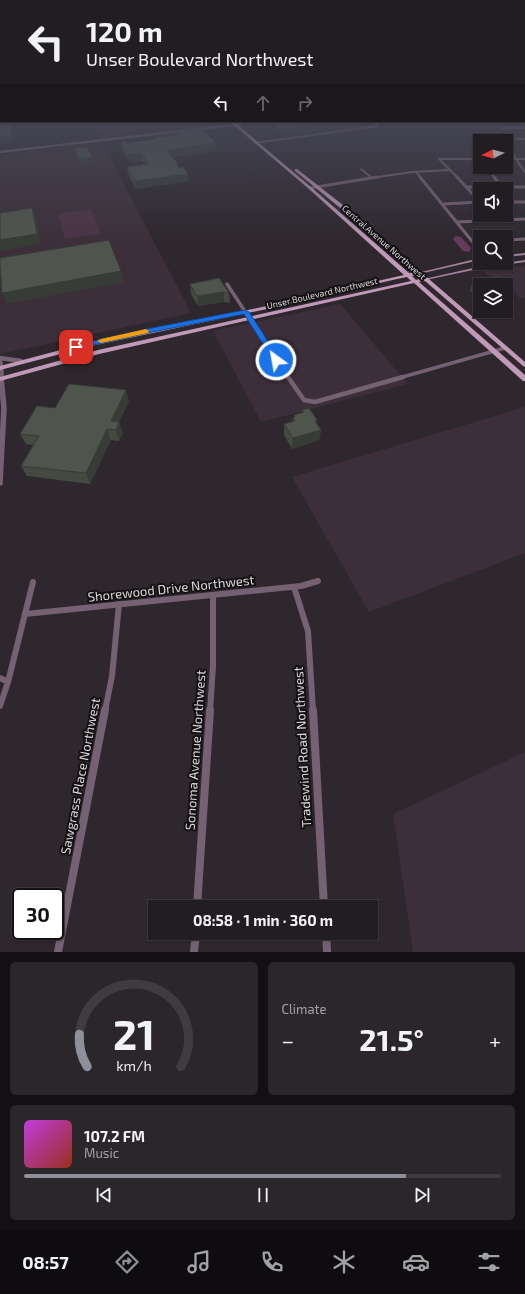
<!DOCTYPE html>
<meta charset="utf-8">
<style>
:root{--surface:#221d22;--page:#2a262a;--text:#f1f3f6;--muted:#a2a2a5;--line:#3f3b40;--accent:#8c9099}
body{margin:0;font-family:"Exo 2",sans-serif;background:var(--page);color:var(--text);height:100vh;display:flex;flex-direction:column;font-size:15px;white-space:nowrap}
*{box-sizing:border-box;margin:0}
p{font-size:13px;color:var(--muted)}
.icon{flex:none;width:22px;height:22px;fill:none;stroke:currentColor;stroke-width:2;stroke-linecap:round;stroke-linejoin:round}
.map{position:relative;height:952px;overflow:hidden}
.side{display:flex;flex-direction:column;gap:10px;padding:10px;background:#131013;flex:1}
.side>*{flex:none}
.top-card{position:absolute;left:0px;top:0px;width:525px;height:122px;box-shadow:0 1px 3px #0004,0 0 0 1px var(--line);background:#221d22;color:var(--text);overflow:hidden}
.needle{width:26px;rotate:264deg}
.buttons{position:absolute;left:473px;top:134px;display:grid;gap:8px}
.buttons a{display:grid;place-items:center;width:40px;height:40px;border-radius:0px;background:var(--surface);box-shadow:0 1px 3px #0004,0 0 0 1px var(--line);font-size:20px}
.speed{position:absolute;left:12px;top:888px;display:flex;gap:8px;font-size:20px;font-weight:700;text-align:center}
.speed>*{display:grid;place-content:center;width:52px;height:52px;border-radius:50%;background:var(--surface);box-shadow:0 1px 3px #0004,0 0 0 1px var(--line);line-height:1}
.speed .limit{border:2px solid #111;border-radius:6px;background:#fff;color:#111}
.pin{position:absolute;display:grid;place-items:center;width:34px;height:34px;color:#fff;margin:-17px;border-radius:8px;box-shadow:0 2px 6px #0006}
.me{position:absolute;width:44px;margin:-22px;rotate:328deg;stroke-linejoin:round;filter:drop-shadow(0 0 3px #0008)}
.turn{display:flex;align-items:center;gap:14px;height:84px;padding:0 20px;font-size:18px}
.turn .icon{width:52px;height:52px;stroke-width:2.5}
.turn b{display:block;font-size:28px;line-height:34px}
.lanes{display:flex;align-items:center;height:38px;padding:0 20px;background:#0003;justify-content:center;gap:20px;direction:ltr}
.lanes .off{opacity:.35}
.big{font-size:30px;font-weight:700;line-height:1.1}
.side .widget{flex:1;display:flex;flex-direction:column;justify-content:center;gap:6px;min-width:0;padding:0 14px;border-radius:6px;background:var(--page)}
.side .dial{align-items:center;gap:0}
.dial svg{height:104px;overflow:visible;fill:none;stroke:var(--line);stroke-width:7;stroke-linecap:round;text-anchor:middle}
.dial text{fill:var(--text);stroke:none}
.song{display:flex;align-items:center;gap:12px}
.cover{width:48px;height:48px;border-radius:6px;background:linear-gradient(135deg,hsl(290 70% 55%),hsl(10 70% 35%))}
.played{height:4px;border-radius:2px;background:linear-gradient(90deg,var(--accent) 80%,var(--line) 80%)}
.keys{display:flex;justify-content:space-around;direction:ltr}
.heat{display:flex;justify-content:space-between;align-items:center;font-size:22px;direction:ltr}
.side .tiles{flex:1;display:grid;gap:10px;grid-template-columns:1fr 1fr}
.widget:last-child{grid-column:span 2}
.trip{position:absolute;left:148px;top:900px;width:230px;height:40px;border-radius:0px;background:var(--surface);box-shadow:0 1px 3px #0004,0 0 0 1px var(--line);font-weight:700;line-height:40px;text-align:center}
.tabs{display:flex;height:64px;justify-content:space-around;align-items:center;background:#0e0c0e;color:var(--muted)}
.tabs .icon{width:28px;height:28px}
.tabs .on{color:var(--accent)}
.tabs b{font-size:18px;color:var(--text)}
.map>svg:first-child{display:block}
.built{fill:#3c2f39}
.green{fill:#4c3347}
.water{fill:#643b5c}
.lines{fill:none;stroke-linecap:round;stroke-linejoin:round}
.minor-far5{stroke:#756171;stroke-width:2}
.minor-far4{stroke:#756171;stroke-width:3}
.minor-far3{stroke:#756171;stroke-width:3.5}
.minor-far2{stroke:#756171;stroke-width:4.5}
.minor-far1{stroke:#756171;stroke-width:6}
.minor{stroke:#756171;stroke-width:8}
.tertiary-far2{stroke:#756171;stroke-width:2.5}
.tertiary-far1{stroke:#756171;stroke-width:4.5}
.tertiary{stroke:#756171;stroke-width:5.5}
.secondary{fill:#a08199;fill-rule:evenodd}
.primary{fill:#c199b8;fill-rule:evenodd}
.wall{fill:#444942}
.shaded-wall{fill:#373c36}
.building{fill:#4f554d;stroke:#373c36}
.route{fill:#1a73e8;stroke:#114b97}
.slow{fill:#f59e0b}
.labels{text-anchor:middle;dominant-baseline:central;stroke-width:4;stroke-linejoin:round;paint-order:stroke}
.far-street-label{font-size:9px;fill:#ddd8dc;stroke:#141113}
.near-street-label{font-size:13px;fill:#ddd8dc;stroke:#141113}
</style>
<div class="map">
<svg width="525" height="952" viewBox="0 0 525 952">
<rect width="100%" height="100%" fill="#2e272d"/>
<g class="built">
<polygon points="125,121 186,121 146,125 136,123 138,126 133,127 137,134 100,138 94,125"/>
<polygon points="102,142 191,313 0,354 0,155"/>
<polygon points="525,266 525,298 520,298 506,288 506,285 502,285 481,270"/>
<polygon points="340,304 408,384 261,422 213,331"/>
<polygon points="525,407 525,553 369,612 292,477"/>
<polygon points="525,752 525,952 413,952 393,814"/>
</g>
<polygon class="green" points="91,209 101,233 65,239 58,214"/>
<polygon class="water" points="456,236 461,237 471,248 469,252 463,251 453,239"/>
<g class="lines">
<g class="minor-far5">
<polyline points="501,128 525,128"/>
<path d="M 504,138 C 512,150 516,161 525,172"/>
<polyline points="504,138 525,139"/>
<polyline points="255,143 378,126 378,124 372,121"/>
<polyline points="439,159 458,178"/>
<polyline points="439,159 480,159"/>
<polyline points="515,159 525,159"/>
<polyline points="486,167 495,178"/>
<polyline points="361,169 372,178"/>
<polyline points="416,172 421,178"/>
<polyline points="371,178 412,172 450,170"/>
</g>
<g class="minor-far4">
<polyline points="420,177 480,251"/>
<polyline points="457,177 480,202"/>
<polyline points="494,177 501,186"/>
<polyline points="466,187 525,187"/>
<polyline points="310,188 377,177"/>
<polyline points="506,202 525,202"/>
<polyline points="443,204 480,202"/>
<polyline points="457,222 525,219"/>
<polyline points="506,240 525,239"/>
</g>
<g class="minor-far3">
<polyline points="227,284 289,378"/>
<polyline points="399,378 505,348"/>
</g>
<polyline class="minor-far2" points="288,377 304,400 315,402 403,377"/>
<g class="minor-far1">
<polyline points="294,587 308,631 313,711"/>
<polyline points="25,614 301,586 318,581"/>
<polyline points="0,678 8,682"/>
<polyline points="0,706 8,682 33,582"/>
<polyline points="105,711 112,676 119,604"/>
<polyline points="210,711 213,666 213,595"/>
</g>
<g class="minor">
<polyline points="313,710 324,907"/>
<polyline points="197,907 210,710"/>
<polyline points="326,933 327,952"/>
<polyline points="58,952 105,710"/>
<polyline points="194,952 196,933"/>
</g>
<polyline class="tertiary-far2" points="0,152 241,124"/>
<g class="tertiary-far1">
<polyline points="0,358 21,361"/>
<polyline points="0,359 2,378"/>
</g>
<polyline class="tertiary" points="0,483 4,408 1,377"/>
<g class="secondary">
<polygon points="525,253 525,255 506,257 506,255"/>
<polygon points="480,258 480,260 419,274 417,273"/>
<polygon points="525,260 525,262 473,270 426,280 424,279 473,268"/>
</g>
<path class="primary" d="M 229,121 L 233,121 L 311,187 L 409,273 L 415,272 L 344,211 L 295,171 L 295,169 L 297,169 L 348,209 L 525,362 L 525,367 L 523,366 L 425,281 L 419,282 L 525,375 L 525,381 L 523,381 L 414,283 L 99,354 L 0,381 L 0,377 L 98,350 L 411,281 L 407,277 L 397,279 L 267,309 L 91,346 L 0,370 L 0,366 L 91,342 L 267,306 L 404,275 L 309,189 ZM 418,275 L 422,278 L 416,280 L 412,276 Z"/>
</g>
<g class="wall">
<polygon points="271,121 344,121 344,127 286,135 271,123"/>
<polygon points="175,132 216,151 172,157 178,168 189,181 136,189 128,174 127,167 145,164 142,161 130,162 122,149 121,142 127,143 155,139 155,138 175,136"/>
<polygon points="74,148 94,164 81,166 76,155"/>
<polygon points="473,280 511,285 506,296 506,285 480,285 480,299 470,291"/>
<polygon points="190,284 229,293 230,303 224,302 198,306 191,294"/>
<polygon points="129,401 119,422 123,433 119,441 111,440 90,484 27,476 21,466 33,445 26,444 20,434 55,408"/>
<polygon points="302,410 317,424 321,430 319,440 292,449 284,435 284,424 292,422 293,418 294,417 294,415 302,413"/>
</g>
<g class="shaded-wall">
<polygon points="332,121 344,121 344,127 286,135 287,127"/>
<polygon points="11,125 13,131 13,142 1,144 0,140 0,137"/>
<polygon points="216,143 216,151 168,157 167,150"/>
<polygon points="141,153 142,161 130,162 128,155"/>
<polygon points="92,157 94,164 81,166 79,159"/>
<polygon points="188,174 189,181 136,189 135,181"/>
<polygon points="32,208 36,218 41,244 0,251 0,240"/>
<polygon points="121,271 124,282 7,304 2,293"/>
<polygon points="511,285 506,296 506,286"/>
<polygon points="224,292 224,302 198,306 197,296"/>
<polygon points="126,390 129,401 115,430 111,421"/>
<polygon points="317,420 316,431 321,430 319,440 292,449 293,438 315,421"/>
<polygon points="119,422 123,433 119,441 116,430"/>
<polygon points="107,429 111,440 90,484 86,473"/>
</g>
<g class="building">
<polygon points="279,121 332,121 287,127"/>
<polygon points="11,125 11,136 0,137 0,126"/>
<polygon points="202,129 216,143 167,150 177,163 178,168 183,167 188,174 135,181 127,167 148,164 141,153 128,155 121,142 126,141 127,143 156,139 155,138 178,135 175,132"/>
<polygon points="87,147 92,157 79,159 74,148"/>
<polygon points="32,208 37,234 0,240 0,213"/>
<polygon points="109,240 121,271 2,293 0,266 0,258"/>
<polygon points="497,276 511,285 506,286 506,285 480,285 473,280"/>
<polygon points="219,278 229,293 224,292 197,296 190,284"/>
<polygon points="69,384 126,390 111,421 119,422 116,430 107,429 86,473 21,466 39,436 20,434 37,406 55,408"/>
<polygon points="309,408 317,420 315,421 321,430 293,438 284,424 295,421 293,418 295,417 294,415 304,412 302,410"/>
</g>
<linearGradient id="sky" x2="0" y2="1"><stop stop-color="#191519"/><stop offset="0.45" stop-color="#464757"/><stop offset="1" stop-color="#464757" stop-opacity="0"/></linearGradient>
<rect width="525" height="244" fill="url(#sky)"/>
<polygon class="route" points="245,310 249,312 280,360 279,361 274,361 244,314 152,332 76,349 73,347 76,345 152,328"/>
<polygon class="slow" points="146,329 149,331 148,333 101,343 97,341 101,339"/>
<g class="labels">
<g class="far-street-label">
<text transform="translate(384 242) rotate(41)">Central Avenue Northwest</text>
<text transform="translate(322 293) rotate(-13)">Unser Boulevard Northwest</text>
</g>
<g class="near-street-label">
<text transform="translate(171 588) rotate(-6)">Shorewood Drive Northwest</text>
<text transform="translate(302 747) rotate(-93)">Tradewind Road Northwest</text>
<text transform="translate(195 750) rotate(-86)">Sonoma Avenue Northwest</text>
<text transform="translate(80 776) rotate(-79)">Sawgrass Place Northwest</text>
</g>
</g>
</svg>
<div class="buttons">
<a><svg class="needle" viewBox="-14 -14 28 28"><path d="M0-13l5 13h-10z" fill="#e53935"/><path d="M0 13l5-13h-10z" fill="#a2a2a5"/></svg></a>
<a><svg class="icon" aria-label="sound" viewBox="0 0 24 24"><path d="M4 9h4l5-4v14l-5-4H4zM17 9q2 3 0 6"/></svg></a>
<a><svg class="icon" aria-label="search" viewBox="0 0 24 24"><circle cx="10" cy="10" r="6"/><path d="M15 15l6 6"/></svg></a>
<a><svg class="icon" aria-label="layers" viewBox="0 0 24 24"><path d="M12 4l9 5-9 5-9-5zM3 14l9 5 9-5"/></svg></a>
</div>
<div class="speed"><div class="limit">30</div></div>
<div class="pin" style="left:76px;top:347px;background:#d93025"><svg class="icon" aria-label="arrive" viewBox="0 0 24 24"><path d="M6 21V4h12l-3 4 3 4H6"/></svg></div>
<svg class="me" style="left:276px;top:360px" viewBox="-20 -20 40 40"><circle r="17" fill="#1a73e8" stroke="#fff" stroke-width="3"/><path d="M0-11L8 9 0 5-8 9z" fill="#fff"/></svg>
<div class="trip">08:58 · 1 min · 360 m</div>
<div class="top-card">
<div class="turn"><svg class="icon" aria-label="left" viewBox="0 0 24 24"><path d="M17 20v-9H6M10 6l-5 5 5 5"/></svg><div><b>120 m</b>Unser Boulevard Northwest</div></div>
<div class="lanes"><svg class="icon" aria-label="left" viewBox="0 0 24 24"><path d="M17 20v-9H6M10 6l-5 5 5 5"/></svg><svg class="icon off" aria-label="ahead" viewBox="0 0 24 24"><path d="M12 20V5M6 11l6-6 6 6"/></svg><svg class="icon off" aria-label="right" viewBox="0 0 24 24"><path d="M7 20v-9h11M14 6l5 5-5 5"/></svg></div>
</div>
</div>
<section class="side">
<div class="tiles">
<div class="widget dial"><svg viewBox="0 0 100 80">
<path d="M14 69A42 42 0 1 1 86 69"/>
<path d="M14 69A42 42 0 0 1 8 44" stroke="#8c9099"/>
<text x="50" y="56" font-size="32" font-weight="700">21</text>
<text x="50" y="72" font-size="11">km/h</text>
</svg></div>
<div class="widget"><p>Climate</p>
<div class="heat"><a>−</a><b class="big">21.5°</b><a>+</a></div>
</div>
<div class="widget">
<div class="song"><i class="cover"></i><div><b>107.2 FM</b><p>Music</p></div></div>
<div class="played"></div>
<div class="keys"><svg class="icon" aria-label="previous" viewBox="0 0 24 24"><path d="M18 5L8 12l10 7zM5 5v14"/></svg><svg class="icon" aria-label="pause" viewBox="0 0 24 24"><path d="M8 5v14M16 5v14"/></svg><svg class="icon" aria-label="next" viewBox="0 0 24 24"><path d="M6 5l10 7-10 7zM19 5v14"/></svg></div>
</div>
</div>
</section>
<nav class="tabs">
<b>08:57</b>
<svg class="icon on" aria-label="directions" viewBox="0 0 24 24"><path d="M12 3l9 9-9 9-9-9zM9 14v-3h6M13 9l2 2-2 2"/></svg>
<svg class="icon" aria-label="music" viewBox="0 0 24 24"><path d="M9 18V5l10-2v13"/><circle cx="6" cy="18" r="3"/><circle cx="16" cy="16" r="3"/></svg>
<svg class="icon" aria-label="phone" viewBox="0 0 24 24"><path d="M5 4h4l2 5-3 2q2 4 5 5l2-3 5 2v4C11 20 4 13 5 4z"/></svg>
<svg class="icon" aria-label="climate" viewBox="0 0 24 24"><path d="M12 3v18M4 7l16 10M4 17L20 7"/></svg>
<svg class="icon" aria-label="car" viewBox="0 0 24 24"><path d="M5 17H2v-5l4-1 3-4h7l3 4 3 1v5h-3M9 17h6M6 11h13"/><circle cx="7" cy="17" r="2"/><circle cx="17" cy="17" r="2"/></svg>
<svg class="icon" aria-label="filters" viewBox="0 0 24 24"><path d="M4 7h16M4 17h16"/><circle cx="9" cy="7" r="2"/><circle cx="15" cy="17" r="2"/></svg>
</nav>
